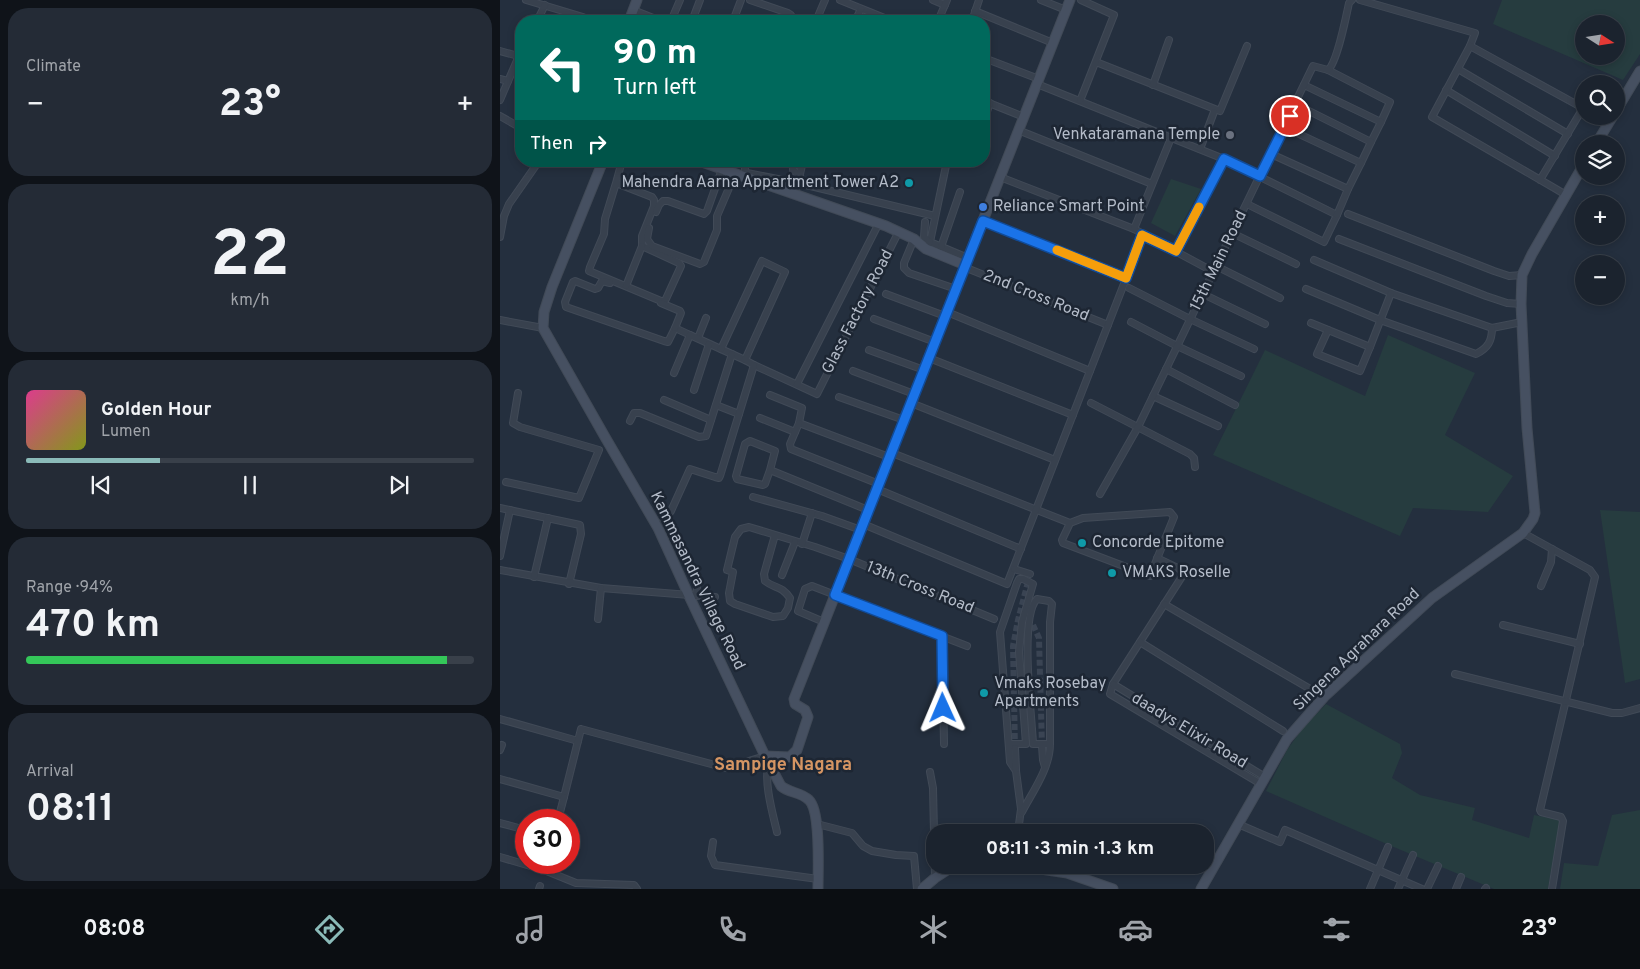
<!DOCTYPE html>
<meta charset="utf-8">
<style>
:root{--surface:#1b232e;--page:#242b36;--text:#f1f3f6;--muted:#a0a4aa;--line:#39404a;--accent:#8bbbb9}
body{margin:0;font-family:Overpass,sans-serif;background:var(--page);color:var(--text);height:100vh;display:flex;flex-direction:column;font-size:19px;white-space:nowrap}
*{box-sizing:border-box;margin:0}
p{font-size:16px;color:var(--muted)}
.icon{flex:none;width:28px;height:28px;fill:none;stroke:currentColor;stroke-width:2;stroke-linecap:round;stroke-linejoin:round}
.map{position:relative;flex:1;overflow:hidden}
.drawer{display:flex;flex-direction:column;gap:8px;padding:8px;background:#0f1319;width:500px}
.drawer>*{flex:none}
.guide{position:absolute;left:15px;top:15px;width:475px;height:152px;border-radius:20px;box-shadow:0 2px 8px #0003,0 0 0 1px var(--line);background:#00695c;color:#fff;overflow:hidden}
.needle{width:32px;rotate:102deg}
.fabs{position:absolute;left:1075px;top:15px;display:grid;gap:10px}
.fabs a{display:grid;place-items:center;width:50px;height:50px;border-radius:50%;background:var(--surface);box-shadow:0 2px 8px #0003,0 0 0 1px var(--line);font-size:25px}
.speed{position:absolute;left:15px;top:809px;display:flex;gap:10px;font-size:25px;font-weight:700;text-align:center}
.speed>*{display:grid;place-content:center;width:65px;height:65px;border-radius:50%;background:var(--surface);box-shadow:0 2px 8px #0003,0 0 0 1px var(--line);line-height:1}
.speed .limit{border:8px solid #d22;background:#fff;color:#111}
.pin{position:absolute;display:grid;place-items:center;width:42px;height:42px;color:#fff;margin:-21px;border:2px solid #fff;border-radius:50%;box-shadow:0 1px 5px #0007}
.me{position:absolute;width:55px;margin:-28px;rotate:359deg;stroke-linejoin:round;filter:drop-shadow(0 0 4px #0008)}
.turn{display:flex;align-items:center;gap:18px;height:105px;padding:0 15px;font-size:22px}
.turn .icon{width:65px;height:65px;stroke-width:2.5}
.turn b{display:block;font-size:35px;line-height:42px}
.then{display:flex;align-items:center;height:48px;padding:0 15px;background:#0003;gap:10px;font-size:19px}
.big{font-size:38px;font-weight:700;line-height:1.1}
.drawer .card{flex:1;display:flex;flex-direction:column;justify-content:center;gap:8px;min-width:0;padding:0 18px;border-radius:20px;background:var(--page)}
.drawer .dial{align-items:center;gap:0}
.dial b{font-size:65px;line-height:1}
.song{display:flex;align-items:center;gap:15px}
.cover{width:60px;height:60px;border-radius:8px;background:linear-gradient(135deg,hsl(330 70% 55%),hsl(70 70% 35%))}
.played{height:5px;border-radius:2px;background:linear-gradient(90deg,var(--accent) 30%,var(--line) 30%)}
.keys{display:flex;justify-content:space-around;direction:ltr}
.heat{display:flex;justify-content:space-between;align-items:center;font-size:28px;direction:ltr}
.charge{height:8px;border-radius:4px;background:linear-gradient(90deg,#34c759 94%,var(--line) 0)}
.trip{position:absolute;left:426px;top:824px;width:288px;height:50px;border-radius:20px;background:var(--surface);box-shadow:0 2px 8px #0003,0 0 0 1px var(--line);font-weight:700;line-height:50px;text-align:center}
.tabs{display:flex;height:80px;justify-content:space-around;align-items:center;background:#0b0e12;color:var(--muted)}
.tabs .icon{width:35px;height:35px}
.tabs .on{color:var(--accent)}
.tabs b{font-size:22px;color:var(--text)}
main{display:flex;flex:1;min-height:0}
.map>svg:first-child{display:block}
.green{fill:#263c3f;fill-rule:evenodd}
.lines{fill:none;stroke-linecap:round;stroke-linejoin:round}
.street-tunnel{stroke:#3a4453;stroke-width:6;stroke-dasharray:6 3;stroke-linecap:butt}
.street-casing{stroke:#414a57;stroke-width:8}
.secondary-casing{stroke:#414a57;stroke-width:11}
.street{stroke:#38414e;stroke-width:6}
.secondary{stroke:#465061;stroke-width:9}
.route-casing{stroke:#114b97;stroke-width:12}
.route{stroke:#1a73e8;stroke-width:9}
.slow{stroke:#f59e0b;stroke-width:9}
.worship-dot{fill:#6b7280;stroke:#1d2633;stroke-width:2}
.culture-dot{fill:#0f9aa8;stroke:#1d2633;stroke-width:2}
.shop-dot{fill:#3f7fe0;stroke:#1d2633;stroke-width:2}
.labels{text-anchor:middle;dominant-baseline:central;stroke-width:5;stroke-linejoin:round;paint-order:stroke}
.poi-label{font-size:16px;fill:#b4bcc9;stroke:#1d2633;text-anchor:start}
.street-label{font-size:16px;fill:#b4bcc9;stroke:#1d2633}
.neighbourhood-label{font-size:18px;font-weight:bold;fill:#d59563;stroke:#1d2633}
</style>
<main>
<section class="drawer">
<div class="card"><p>Climate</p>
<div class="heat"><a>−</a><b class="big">23°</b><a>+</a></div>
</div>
<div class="card dial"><b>22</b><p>km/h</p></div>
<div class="card">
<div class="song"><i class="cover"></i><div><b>Golden Hour</b><p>Lumen</p></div></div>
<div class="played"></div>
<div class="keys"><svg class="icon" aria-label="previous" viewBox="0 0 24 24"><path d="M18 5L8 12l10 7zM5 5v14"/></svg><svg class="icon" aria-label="pause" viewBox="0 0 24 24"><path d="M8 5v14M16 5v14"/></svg><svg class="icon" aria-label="next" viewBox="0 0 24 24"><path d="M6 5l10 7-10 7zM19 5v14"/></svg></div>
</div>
<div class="card"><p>Range · 94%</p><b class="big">470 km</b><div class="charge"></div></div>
<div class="card"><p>Arrival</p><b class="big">08:11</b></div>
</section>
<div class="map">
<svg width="1140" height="889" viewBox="0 0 1140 889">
<rect width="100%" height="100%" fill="#242f3e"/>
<g class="green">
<path d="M 1002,0 L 1140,0 L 1140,54 L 1123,80 L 993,24 ZM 1084,24 L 1116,24 L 1116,56 L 1084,56 Z"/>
<polygon points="671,179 701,189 675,236 651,223"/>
<polygon points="888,335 975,373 945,435 1013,476 988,512 913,508 900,536 713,455 765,350 865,396"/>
<polygon points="1100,510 1140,512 1140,679 1125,683"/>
<polygon points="826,704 900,744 902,753 892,778 920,795 975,808 972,820 1029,838 1034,815 1060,820 1048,889 994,889 889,845 766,791 787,750 802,729"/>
<polygon points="1140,810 1140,889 1060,889 1064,863 1098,866 1112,815"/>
</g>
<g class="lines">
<g class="street-tunnel">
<polyline points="525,621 533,625 539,638 542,746"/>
<polyline points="515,748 513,646 518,620 529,578"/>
</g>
<g class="street-casing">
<g id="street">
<polyline points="26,0 83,17"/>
<polyline points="250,0 288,13 291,15 290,21"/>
<polyline points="340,0 392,21"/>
<polyline points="433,0 445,5"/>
<polyline points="541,0 566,10"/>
<polyline points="860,0 975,33 970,46"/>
<polyline points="133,10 161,21"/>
<polyline points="475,11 553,43"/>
<polyline points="37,21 45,5"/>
<polyline points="171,21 180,0"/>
<polyline points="192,21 200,0"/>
<polyline points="233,21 241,0"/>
<polyline points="316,21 325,0"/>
<polyline points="355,21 361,9"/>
<polyline points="438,21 447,0"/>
<polyline points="472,21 479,0"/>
<polyline points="0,51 18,56"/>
<polyline points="484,58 539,79"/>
<polyline points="596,62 720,111 747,46"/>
<polyline points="958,69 1068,134"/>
<polyline points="828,70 890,102 881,122"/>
<polyline points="0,79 8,81"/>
<polyline points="537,84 724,159 837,215 824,242 747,204"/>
<polyline points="653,85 669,40"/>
<polyline points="804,85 881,122 871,142"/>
<polyline points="946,90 1055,156"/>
<polyline points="0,100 21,51"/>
<polyline points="484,101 524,117"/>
<polyline points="580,101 614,15 581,0"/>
<polyline points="795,104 871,142 861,163"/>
<polyline points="0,116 21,128"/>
<polyline points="484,120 490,103"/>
<polyline points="784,127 861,163 848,189"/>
<polyline points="518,130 652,184"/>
<polyline points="700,149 714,112"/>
<polyline points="771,154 848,189 837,215"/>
<polyline points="245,161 245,170 247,173 298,183 435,216"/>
<polyline points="293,161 293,170 300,176"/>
<polyline points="447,161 430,242 468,258"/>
<polyline points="500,177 634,229 714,272"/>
<polyline points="1040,180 1083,108 970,46 932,117 1056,189 1066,195"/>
<polyline points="116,183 105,219 104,234 90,267 89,271 161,301 165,301 181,266 179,263 142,246 142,236 154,206 154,200 152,197 116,183 122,161"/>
<polyline points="277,188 279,184 297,187 303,161"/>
<polyline points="156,212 159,205 163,201 168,201 204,214 207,211 222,169"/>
<polyline points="848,214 994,271 1009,276 1022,275"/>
<polyline points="483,221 626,278"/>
<polyline points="425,222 424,237 430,242 429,244"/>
<polyline points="149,228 147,239 152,246 200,264 204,262 217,230 217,216 235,174"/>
<polyline points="634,229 671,138"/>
<polyline points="732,233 796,264"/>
<polyline points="0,237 4,216 9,204 39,161"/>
<polyline points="414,239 404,263 404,268 409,273 456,289"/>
<polyline points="839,239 986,296 1007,303 1021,304"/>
<polyline points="441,247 460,192"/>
<polyline points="676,251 724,159"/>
<polyline points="814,260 891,293 992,328 1022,322"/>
<polyline points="716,266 780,298"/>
<polyline points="464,267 608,325"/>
<polyline points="110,283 102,281 98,288 95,289 75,281 73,282 65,302 66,307 164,341 168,342 175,328 190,335"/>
<polyline points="126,286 142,246"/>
<polyline points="629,288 690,319 754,349"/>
<path d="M 806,289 L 880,320 L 976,354 C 988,348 992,341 992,328"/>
<polyline points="386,294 445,316"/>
<polyline points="703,294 765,324"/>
<polyline points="161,303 180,311 181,313 175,328"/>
<polyline points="447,312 590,371"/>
<polyline points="374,319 435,342"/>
<polyline points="0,320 43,328"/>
<polyline points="631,322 677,346 741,376"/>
<polyline points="811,323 870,347 891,293"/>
<polyline points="828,330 817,354 860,371 870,347"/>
<polyline points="198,338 206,318"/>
<polyline points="369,350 424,370"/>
<polyline points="429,358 573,415"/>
<polyline points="254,365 317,394 399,231"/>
<polyline points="666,369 735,405"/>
<polyline points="353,371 414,394"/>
<polyline points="174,373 190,335 245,360"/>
<polyline points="297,384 379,223"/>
<polyline points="194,390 209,344"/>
<polyline points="270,395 302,408 299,423 389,457"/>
<polyline points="653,396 718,426"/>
<polyline points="339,397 404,420"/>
<polyline points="164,400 211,420"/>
<polyline points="411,403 555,460"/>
<polyline points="591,403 690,454 694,458 695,467"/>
<polyline points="216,405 239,414"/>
<polyline points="260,418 295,432"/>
<polyline points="130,421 134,413 140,413 199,437 206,436 232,354"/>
<polyline points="299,423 290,444 291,449 379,484"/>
<polyline points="392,453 570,523 583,518 670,512 674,517 650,576 563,543 562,540 570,523"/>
<polyline points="270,470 275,451 250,441 245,444 236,476 237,479 263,485 265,484 270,470 368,510"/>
<polyline points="6,482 79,498 99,450 20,427 13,423 18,393"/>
<polyline points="377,489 521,549"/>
<path d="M 600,494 L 638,427 L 813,66 L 828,70 C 837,63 846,17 849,3 L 852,0"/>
<polyline points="253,497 322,516 361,530"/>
<polyline points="0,508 80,525 81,534 69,584"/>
<polyline points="363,524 507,584 643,235"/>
<polyline points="158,528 171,511 190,469 215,477 219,478 220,476 254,365 245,360 285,272 262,261 221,349"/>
<polyline points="1023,533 1090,570 1095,577 1040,810 1041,812 1061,817 1063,821 1052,889"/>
<path d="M 275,535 L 264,574 L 265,581 C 275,589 281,585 290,598 L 288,608 L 283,616 L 273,617 L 235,604 L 230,601 L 229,593 L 233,572 L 227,570 L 235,537 L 241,529 L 249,527 L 315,547 L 349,559 L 494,619"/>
<polyline points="302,544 312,513"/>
<polyline points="0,556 10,510"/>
<polyline points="657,558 680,569 683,575 613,684 610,694 761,784"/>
<polyline points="514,569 530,574"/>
<polyline points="0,570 101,588 215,597"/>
<polyline points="282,575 295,542"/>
<polyline points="34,577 48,518"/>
<polyline points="1041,586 1051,562 1052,549"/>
<polyline points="196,596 198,578"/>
<polyline points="664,604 824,697"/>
<polyline points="98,619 101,588"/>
<polyline points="324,622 298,611 305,589 312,586 467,646"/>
<polyline points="1003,625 1080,644"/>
<polyline points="442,636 444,744"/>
<polyline points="640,642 783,731"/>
<polyline points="955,674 1112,713 1122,713 1140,708"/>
<polyline points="613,684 765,777"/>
<polyline points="0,719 78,741"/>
<polyline points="509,744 526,744 519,652 522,622 533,584 523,579 519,579 517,583 500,632 510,762 516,771 521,809 518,832"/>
<polyline points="542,746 543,760 545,767"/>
<polyline points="515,748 516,769"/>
<polyline points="0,750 2,745"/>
<path d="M 269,764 C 263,780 273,815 277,832"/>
<polyline points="430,772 433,788 435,878"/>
<polyline points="0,779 64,797 81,729 226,768 265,756"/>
<path d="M 522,812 C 533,791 550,768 550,744 L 550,622 L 552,604 L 549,601 L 537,599 C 519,617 532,717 533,744 L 550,744"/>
<polyline points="58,820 64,797"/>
<polyline points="0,823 26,830"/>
<polyline points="317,824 352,833 363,846 372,851 396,855 414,856 417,889"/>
<polyline points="738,824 780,842 785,830 922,889"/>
<polyline points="213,842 211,856 215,865 318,879"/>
<polyline points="0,857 44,870 76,883 134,885 137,889"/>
<polyline points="39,889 40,886"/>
<polyline points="870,889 888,847"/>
<polyline points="898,889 913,855"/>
<polyline points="927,889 938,866"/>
<polyline points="956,889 961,877"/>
<polyline points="985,889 986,888"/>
</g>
</g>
<g class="secondary-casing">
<g id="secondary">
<polyline points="129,21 137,0"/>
<polyline points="1116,111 1140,71"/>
<polyline points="1096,144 1113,116"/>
<polyline points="103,161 52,287 44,312 43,328 105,437 158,528 190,598 265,756"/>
<polyline points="199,161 386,226 414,239 426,249 465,265"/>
<polyline points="525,865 534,868 567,873 613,889"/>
<path d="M 318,889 C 318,871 321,811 309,800 C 301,792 289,793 281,786 L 265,756 L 290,757 L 297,750 L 308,717 L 305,710 L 295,704 L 294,699 L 570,0"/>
<polyline points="422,889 435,878 455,865"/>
<polyline points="701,889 787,739 824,697 932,598 1023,533 1033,519 1035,513 1027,428 1021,304 1022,275 1032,254 1084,164"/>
</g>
</g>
<use href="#street" class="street"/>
<use href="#secondary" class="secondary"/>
</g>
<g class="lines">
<g class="route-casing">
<polyline id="route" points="443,708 442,636 335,595 483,221 626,278 642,235 676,251 724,159 760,176 790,116"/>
</g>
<use href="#route" class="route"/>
<polyline class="slow" points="557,250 626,278 642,235 676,251 699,207"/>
</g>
<circle class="worship-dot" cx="730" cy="135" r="5"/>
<g class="culture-dot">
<circle cx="409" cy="183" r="5"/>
<circle cx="582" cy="543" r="5"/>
<circle cx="612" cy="573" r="5"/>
<circle cx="484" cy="693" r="5"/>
</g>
<circle class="shop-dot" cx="483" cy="207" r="5"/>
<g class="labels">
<g class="poi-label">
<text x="720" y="135" text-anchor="end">Venkataramana Temple</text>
<text x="399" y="183" text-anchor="end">Mahendra Aarna Appartment Tower A2</text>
<text x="493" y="207">Reliance Smart Point</text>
<text x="592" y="543">Concorde Epitome</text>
<text x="622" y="573">VMAKS Roselle</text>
<text x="494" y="684">Vmaks Rosebay<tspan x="494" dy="18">Apartments</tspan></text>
</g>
<g class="street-label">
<text transform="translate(719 261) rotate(-64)">15th Main Road</text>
<text transform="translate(536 296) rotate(22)">2nd Cross Road</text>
<text transform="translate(358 312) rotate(-63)">Glass Factory Road</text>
<text transform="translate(197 581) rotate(64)">Kammasandra Village Road</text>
<text transform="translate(420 588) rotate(22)">13th Cross Road</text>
<text transform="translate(857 650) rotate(-44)">Singena Agrahara Road</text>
<text transform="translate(689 731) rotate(31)">daadys Elixir Road</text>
</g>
<g class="neighbourhood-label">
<text x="283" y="765">Sampige Nagara</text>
</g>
</g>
</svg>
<div class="fabs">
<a><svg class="needle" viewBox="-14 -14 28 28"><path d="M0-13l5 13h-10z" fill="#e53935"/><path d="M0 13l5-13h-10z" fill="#a0a4aa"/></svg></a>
<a><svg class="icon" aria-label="search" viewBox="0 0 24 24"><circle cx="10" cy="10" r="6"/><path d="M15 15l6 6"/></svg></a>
<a><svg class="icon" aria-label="layers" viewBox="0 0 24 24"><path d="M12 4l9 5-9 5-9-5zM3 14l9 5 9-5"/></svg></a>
<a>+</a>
<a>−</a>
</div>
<div class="speed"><div class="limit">30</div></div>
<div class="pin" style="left:790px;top:116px;background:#d93025"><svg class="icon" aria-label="arrive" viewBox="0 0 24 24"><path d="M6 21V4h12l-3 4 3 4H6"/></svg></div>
<svg class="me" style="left:443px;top:708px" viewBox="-20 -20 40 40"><path d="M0-17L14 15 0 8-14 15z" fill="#1a73e8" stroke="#fff" stroke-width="4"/></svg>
<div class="trip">08:11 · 3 min · 1.3 km</div>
<div class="guide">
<div class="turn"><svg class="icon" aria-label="left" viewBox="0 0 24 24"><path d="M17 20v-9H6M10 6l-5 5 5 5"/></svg><div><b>90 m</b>Turn left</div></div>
<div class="then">Then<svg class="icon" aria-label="right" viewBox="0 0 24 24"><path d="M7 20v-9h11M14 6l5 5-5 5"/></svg></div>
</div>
</div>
</main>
<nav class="tabs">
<b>08:08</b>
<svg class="icon on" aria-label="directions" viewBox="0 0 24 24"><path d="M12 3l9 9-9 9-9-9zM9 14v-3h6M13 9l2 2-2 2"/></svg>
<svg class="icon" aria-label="music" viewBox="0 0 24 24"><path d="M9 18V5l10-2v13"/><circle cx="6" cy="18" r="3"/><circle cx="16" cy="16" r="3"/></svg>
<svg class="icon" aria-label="phone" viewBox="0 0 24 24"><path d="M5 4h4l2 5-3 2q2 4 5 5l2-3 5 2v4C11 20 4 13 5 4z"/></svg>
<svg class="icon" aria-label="climate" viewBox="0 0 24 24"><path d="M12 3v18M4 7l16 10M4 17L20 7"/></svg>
<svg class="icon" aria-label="car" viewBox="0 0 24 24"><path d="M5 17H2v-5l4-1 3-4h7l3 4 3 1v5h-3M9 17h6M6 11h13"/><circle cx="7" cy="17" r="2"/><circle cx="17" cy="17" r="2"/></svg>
<svg class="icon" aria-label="filters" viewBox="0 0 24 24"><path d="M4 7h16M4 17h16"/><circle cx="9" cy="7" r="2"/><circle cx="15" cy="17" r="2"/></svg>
<b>23°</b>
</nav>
